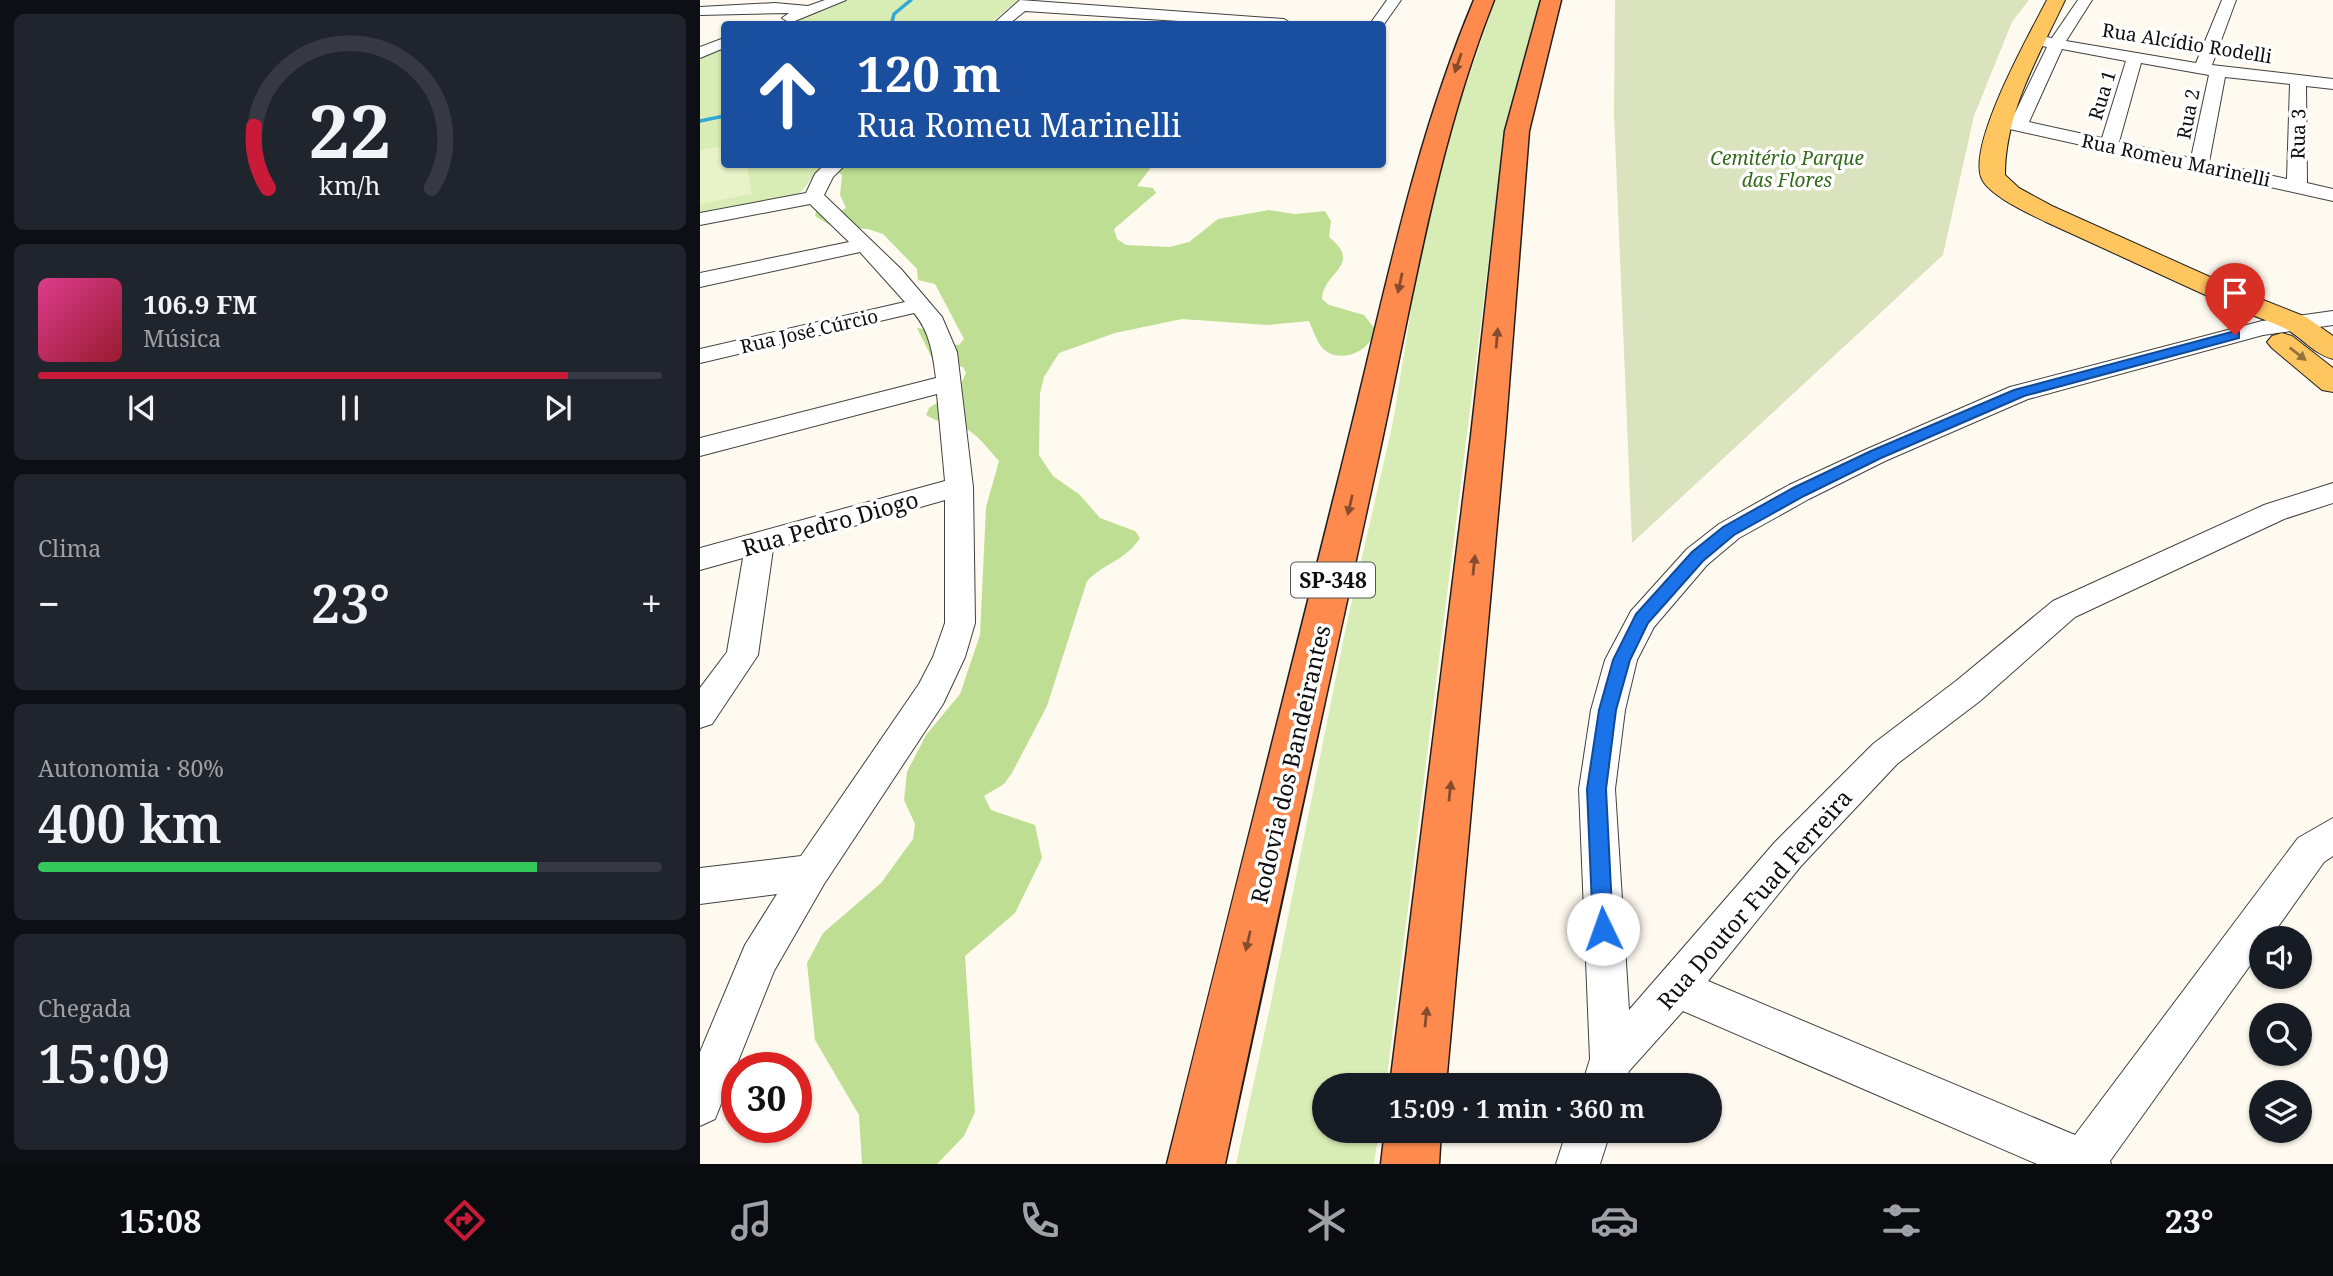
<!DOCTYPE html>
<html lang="pt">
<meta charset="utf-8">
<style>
:root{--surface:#171b24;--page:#20242c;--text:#f1f3f6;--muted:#9ea1a6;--line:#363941;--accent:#c91b37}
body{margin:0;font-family:"Noto Serif",serif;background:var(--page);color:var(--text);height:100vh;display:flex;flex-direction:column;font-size:26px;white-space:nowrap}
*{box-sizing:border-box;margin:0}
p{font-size:23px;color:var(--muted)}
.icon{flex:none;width:38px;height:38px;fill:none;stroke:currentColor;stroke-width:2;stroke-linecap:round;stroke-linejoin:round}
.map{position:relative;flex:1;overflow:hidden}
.panel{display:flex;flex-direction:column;gap:14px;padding:14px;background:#0d0f14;width:700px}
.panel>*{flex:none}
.hud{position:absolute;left:21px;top:21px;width:665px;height:147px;border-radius:7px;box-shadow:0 2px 5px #0004;background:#1a4fa0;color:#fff;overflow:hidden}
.controls{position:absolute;left:1549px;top:926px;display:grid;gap:14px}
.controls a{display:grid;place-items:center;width:63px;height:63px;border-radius:50%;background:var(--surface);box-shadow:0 2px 5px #0004;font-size:35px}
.speed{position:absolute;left:21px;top:1052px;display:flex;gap:14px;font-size:35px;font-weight:700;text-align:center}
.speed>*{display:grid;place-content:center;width:91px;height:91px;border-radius:50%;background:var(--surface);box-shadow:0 2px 5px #0004;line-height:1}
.speed .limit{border:10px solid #d22;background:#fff;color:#111}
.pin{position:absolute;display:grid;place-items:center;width:60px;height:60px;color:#fff;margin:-72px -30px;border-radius:50% 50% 50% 0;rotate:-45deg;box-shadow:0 0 7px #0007}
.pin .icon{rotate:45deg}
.me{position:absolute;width:77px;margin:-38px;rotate:357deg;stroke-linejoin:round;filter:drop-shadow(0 0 5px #0008)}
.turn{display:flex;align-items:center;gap:24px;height:147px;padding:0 21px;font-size:32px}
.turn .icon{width:91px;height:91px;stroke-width:2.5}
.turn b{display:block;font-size:49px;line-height:60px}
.big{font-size:52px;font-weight:600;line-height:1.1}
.panel .widget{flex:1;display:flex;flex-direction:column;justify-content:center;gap:10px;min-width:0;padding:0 24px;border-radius:10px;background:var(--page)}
.panel .dial{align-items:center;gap:0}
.dial svg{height:182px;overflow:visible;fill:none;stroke:var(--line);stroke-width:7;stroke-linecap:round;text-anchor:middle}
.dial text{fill:var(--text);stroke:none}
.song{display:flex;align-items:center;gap:21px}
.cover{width:84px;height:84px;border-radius:10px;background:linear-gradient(135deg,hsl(330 70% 55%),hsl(350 70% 35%))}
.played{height:7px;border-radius:4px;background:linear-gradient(90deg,var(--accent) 85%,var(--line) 85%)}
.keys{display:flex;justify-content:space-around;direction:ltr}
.heat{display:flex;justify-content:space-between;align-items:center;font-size:38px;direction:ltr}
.charge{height:10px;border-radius:5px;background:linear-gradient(90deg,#34c759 80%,var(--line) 0)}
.trip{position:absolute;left:612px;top:1073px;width:410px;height:70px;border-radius:35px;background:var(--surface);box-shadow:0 2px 5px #0004;font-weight:600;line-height:70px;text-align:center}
.tab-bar{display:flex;height:112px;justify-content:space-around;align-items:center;background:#090b0e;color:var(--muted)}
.tab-bar .icon{width:49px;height:49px}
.tab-bar .current{color:var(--accent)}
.tab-bar b{font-size:32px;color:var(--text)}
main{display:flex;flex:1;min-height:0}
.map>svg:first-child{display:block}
.green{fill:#d8edb5}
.forest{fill:#bedf93}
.cemetery{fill:#dbe3be}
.pitch{fill:#e9f3c8}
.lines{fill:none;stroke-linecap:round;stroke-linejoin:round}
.stream{stroke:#31a8d7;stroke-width:3.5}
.minor-casing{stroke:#414141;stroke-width:2}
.major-casing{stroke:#1f1f1f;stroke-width:2}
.highway-casing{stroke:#1f1f1f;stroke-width:3}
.minor{fill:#fff;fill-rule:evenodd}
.major{fill:#ffc65f;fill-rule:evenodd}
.highway{fill:#ff8a4d;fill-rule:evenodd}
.oneway{fill:#864c2e}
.oneway2{fill:#93733b}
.route{fill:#1a73e8;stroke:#114b97;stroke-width:2}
.labels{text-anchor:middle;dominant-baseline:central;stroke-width:7;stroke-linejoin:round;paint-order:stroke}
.far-street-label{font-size:19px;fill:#0e0e0e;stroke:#fff}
.far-park-label{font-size:19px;font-style:italic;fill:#336b19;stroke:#fff}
.shield{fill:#fff;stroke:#565656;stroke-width:2}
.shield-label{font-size:21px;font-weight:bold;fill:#0e0e0e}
.street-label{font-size:23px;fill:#0e0e0e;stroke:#fff}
</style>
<main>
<section class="panel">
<div class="widget dial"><svg viewBox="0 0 100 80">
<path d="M14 69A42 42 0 1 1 86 69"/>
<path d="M14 69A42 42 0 0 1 8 42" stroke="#c91b37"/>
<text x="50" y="56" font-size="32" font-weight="700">22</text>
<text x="50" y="72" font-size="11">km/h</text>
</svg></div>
<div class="widget">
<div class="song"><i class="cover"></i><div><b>106.9 FM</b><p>Música</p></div></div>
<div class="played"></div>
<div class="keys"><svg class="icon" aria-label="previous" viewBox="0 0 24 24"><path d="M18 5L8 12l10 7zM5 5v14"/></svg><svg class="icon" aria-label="pause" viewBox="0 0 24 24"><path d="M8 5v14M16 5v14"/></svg><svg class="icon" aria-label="next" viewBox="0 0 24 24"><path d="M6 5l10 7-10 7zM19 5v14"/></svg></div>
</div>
<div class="widget"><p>Clima</p>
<div class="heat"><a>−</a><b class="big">23°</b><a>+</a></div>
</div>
<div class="widget"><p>Autonomia · 80%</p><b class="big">400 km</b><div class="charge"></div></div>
<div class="widget"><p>Chegada</p><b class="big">15:09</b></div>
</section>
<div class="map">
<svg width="1633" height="1164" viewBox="0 0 1633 1164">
<rect width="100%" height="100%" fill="#fffaef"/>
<g class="green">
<polygon points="147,0 319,0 289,24 82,24"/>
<polygon points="795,0 840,0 805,129 686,1085 625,1085 625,1130 679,1131 674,1164 536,1164 569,1012 646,627 693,422 716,278 752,126"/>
<path d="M 24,46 L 24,164 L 123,165 C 112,174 107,190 94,197 L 0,214 L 0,58 Z"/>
</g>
<path class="forest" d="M 126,165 L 453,165 L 437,186 L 453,188 L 456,193 L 414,229 L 417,239 L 426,245 L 470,247 L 489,242 L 518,219 L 569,210 L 595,214 L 625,211 L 631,221 L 629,237 C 664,265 623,272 622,299 L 629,305 L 664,315 L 675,329 C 673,349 644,364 626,351 C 618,346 613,330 609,321 L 567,325 L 482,319 L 415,333 L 359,353 L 344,377 L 340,393 L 339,455 L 353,476 L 380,495 L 400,518 L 435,531 L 440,538 C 425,561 406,562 387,581 L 347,706 L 312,773 L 304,784 L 284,796 L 291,810 L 335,825 L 342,858 L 315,913 L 265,956 L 275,1112 L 264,1136 L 237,1164 L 162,1164 L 159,1115 L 115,1040 L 107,963 L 123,933 L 181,883 L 213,839 L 215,824 L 204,800 L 207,772 L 226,735 L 260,694 L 280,635 L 286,507 L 299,461 C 287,448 276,431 259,426 C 247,422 238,423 226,415 L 229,408 L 258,390 L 266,373 L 263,367 L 233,360 L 217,328 C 233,329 243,344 259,345 L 264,339 L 235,284 L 218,280 L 217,269 L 183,234 L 168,229 L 133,227 L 115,216 L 116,212 L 137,213 L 146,208 L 140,195 L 142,175 Z"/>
<polygon class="cemetery" points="915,0 1329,0 1312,22 1274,116 1243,255 932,543 914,115"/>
<polygon class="pitch" points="24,146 24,164 47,165 52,194 0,204 0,150"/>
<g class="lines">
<g class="stream">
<polyline points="188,24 192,22 194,14 211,0"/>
<polyline points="0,121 24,116"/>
</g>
<g class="minor-casing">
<g id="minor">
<polygon points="125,0 146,0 90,23 82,18 89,13 0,15 0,7 75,3 108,6"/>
<polygon points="320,0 584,19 592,24 525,24 325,11 309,24 293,24"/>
<polygon points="687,0 701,0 682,27 682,24 670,24"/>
<path d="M 1378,0 L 1392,0 L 1366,41 L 1496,63 L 1522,0 L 1536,0 L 1512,65 L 1633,79 L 1633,89 L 1606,86 L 1607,183 L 1633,189 L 1633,201 L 1296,126 L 1293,122 L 1296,118 L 1312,119 L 1347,47 L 1329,43 L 1327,40 L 1335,35 L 1352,38 ZM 1362,49 L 1426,61 L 1402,138 L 1329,122 ZM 1441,63 L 1509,75 L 1491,158 L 1419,142 ZM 1525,77 L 1590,84 L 1587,179 L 1509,162 Z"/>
<polygon points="24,38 24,48 0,58 0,47"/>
<path d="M 125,164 L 146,164 L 133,177 L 124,195 L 201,269 L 242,317 L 257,352 L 273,487 L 275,623 L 265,657 L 243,704 L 124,884 L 74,971 L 15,1119 L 0,1126 L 0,1052 L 45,945 L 77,894 L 0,904 L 0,868 L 101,856 L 219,684 L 233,657 L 245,623 L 245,500 L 73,549 L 58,655 L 12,724 L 0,728 L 0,688 L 27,652 L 43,558 L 0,570 L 0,548 L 245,481 L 237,394 L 0,456 L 0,438 L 236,378 C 233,355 230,332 214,313 L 0,363 L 0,349 L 205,302 L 160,252 L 0,287 L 0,273 L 149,242 L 110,204 L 0,225 L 0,213 L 106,193 L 115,174 Z"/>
<polygon points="1633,311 1633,325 1563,335 1328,399 1185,461 1109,499 1039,538 1007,565 954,627 937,660 925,710 915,789 929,1010 1075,842 1173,744 1256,681 1353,601 1564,505 1633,483 1633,503 1584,519 1375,617 1280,701 1197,764 1101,866 1008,981 1375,1135 1598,838 1633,818 1633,856 1624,862 1570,938 1561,938 1561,950 1410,1161 1411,1164 1337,1164 983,1011 929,1071 924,1085 882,1085 890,1059 879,789 891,710 905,660 931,611 987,549 1019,524 1089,485 1167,449 1310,387 1562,321"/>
<polygon points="867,1130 911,1130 900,1164 856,1164"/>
</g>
</g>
<g class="major-casing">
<g id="major">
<path d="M 1347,0 L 1365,0 C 1339,55 1305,112 1305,175 L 1319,188 L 1352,206 L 1548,294 L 1606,317 L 1633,336 L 1633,359 C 1613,354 1602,337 1584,328 C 1565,319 1544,313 1525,304 C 1465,277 1406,249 1346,222 C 1330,214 1287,195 1281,177 C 1269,141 1329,35 1347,0 Z"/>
<polygon points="1582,333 1592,336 1633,368 1633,392 1622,390 1572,348 1567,342 1572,336"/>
</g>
</g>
<g class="highway-casing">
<g id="highway">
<path d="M 774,0 L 794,0 C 735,149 712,304 678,459 C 627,694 574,929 525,1164 L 467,1164 C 524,931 584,698 642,465 C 682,308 711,150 774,0 Z"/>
<polygon points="841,0 861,0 829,131 805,436 746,1085 690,1085 771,436 805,131"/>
<polygon points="685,1130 741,1130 739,1164 681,1164"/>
</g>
</g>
<use href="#minor" class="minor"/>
<use href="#major" class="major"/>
<use href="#highway" class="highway"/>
</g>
<defs><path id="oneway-solid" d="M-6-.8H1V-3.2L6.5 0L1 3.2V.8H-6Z" transform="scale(1.75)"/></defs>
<g class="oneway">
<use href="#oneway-solid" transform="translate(758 63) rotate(109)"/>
<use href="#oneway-solid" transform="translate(700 283) rotate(102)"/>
<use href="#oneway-solid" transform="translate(797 338) rotate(-85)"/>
<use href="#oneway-solid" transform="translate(650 505) rotate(103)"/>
<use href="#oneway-solid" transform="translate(774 565) rotate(-84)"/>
<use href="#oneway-solid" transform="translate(750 791) rotate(-84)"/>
<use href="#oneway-solid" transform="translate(548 941) rotate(103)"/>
<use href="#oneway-solid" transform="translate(726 1017) rotate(-84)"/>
</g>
<use class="oneway2" href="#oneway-solid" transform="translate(1598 354) rotate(38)"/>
<polygon class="route" points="1535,331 1539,332 1539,338 1324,396 1181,458 1104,496 1034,535 1003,561 948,623 930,660 916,710 906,789 913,929 910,937 903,940 896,937 893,929 887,789 899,710 913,660 936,614 992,552 1023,527 1093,488 1171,451 1314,390"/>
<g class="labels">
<g class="far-street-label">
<text transform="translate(1487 43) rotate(9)">Rua Alcídio Rodelli</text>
<text transform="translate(1402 95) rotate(-73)">Rua 1</text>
<text transform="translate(1488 114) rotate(-79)">Rua 2</text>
<text transform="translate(1598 134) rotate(-89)">Rua 3</text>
<text transform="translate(1476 160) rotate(12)">Rua Romeu Marinelli</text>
<text transform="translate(109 331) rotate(-13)">Rua José Cúrcio</text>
</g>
<g class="far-park-label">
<text x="1087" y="158">Cemitério Parque<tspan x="1087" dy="22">das Flores</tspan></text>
</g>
<rect class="shield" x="591" y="562.5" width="84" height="35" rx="5"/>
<g class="shield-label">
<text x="633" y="580">SP-348</text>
</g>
<g class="street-label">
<text transform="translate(130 523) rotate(-16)">Rua Pedro Diogo</text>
<text transform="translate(590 764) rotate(-77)">Rodovia dos Bandeirantes</text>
<text transform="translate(1054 899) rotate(-49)">Rua Doutor Fuad Ferreira</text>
</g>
</g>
</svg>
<div class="controls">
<a><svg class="icon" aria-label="sound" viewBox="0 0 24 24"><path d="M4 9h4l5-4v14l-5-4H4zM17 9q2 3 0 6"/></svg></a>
<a><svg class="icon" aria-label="search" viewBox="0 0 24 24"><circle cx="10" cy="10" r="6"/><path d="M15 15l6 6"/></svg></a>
<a><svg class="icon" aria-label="layers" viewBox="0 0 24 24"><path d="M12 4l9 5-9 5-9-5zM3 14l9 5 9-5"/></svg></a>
</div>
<div class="speed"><div class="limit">30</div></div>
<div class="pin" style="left:1535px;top:335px;background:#d93025"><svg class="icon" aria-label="arrive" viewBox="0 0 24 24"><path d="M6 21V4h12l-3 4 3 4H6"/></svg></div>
<svg class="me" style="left:903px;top:929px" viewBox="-20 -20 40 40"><circle r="19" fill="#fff"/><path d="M0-13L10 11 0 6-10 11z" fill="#1a73e8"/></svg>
<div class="trip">15:09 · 1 min · 360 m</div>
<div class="hud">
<div class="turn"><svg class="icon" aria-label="ahead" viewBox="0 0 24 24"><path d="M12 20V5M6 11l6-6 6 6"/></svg><div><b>120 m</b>Rua Romeu Marinelli</div></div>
</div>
</div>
</main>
<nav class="tab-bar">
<b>15:08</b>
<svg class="icon current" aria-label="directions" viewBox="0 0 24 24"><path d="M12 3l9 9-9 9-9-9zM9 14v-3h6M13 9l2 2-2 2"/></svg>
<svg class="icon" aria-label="music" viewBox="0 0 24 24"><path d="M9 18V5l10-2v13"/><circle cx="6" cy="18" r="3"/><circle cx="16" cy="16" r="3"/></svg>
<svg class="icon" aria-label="phone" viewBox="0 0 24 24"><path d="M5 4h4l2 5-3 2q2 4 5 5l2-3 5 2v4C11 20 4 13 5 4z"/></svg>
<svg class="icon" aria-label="climate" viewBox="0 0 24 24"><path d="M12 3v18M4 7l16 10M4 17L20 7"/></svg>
<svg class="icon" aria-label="car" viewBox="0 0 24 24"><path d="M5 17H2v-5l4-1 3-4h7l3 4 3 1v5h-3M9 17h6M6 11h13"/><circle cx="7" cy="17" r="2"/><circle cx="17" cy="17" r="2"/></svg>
<svg class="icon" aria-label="filters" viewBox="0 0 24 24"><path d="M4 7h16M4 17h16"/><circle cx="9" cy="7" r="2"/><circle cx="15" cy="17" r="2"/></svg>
<b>23°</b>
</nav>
